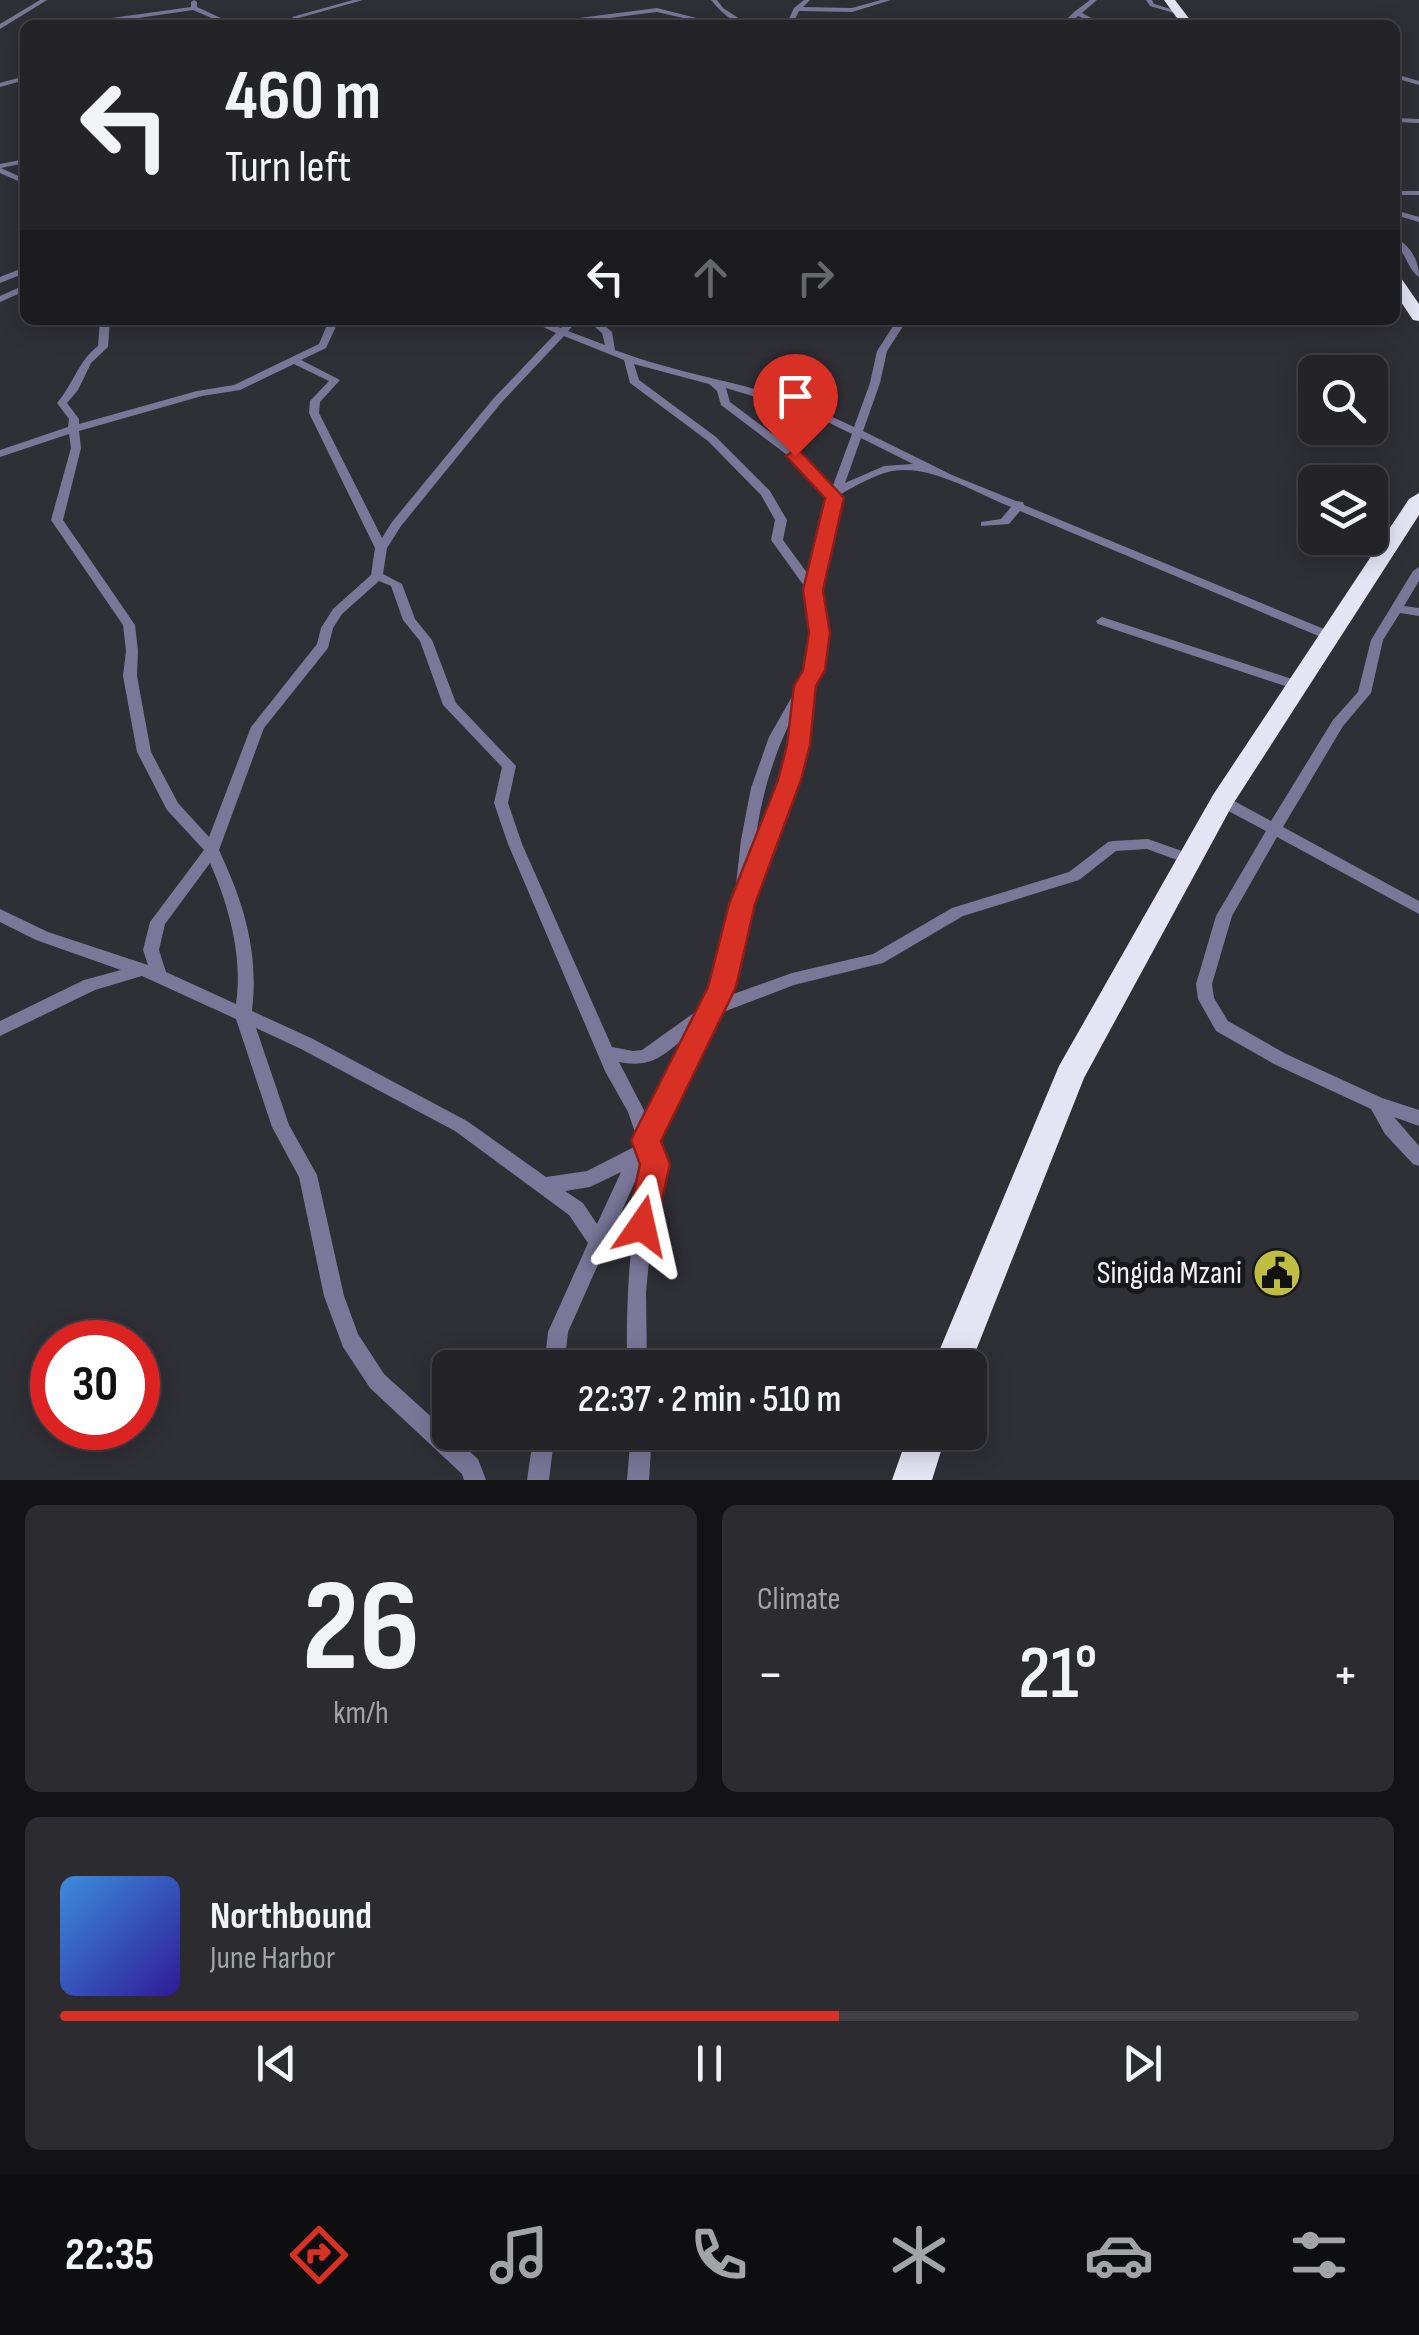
<!DOCTYPE html>
<meta charset="utf-8">
<style>
:root{--surface:#232328;--page:#2b2b30;--text:#f1f3f6;--muted:#a3a4a8;--line:#404045;--accent:#d93025}
body{margin:0;font-family:"Sofia Sans Condensed",sans-serif;background:var(--page);color:var(--text);height:100vh;display:flex;flex-direction:column;font-size:38px;white-space:nowrap}
*{box-sizing:border-box;margin:0}
p{font-size:32px;color:var(--muted)}
.icon{flex:none;width:55px;height:55px;fill:none;stroke:currentColor;stroke-width:2;stroke-linecap:round;stroke-linejoin:round}
.map{position:relative;height:1480px;overflow:hidden}
.side{display:flex;flex-direction:column;gap:25px;padding:25px;background:#131316;flex:1}
.side>*{flex:none}
.guide{position:absolute;left:20px;top:20px;width:1380px;height:305px;border-radius:15px;box-shadow:0 5px 25px #0003,0 0 0 2px var(--line);background:#232328;color:var(--text);overflow:hidden}
.buttons{position:absolute;left:1298px;top:355px;display:grid;gap:20px}
.buttons a{display:grid;place-items:center;width:90px;height:90px;border-radius:15px;background:var(--surface);box-shadow:0 5px 25px #0003,0 0 0 2px var(--line);font-size:50px}
.speed{position:absolute;left:30px;top:1320px;display:flex;gap:20px;font-size:50px;font-weight:700;text-align:center}
.speed>*{display:grid;place-content:center;width:130px;height:130px;border-radius:50%;background:var(--surface);box-shadow:0 5px 25px #0003,0 0 0 2px var(--line);line-height:1}
.speed .limit{border:15px solid #d22;background:#fff;color:#111}
.pin{position:absolute;display:grid;place-items:center;width:85px;height:85px;color:#fff;margin:-102px -42px;border-radius:50% 50% 50% 0;rotate:-45deg;box-shadow:0 0 10px #0007}
.pin .icon{rotate:45deg}
.me{position:absolute;width:110px;margin:-55px;rotate:11deg;stroke-linejoin:round;filter:drop-shadow(0 0 8px #0008)}
.turn{display:flex;align-items:center;gap:35px;height:210px;padding:0 40px;font-size:45px}
.turn .icon{width:130px;height:130px;stroke-width:2.5}
.turn b{display:block;font-size:70px;line-height:85px}
.lanes{display:flex;align-items:center;height:95px;padding:0 40px;background:#0003;justify-content:center;gap:50px;direction:ltr}
.lanes .off{opacity:.35}
.big{font-size:75px;font-weight:600;line-height:1.1}
.side .card{flex:1;display:flex;flex-direction:column;justify-content:center;gap:15px;min-width:0;padding:0 35px;border-radius:15px;background:var(--page)}
.side .dial{align-items:center;gap:0}
.dial b{font-size:130px;line-height:1}
.song{display:flex;align-items:center;gap:30px}
.cover{width:120px;height:120px;border-radius:15px;background:linear-gradient(135deg,hsl(210 70% 55%),hsl(250 70% 35%))}
.played{height:10px;border-radius:5px;background:linear-gradient(90deg,var(--accent) 60%,var(--line) 60%)}
.keys{display:flex;justify-content:space-around;direction:ltr}
.heat{display:flex;justify-content:space-between;align-items:center;font-size:55px;direction:ltr}
.side .tiles{flex:1;display:grid;gap:25px;grid-template-columns:1fr 1fr}
.card:last-child{grid-column:span 2}
.trip{position:absolute;left:432px;top:1350px;width:555px;height:100px;border-radius:15px;background:var(--surface);box-shadow:0 5px 25px #0003,0 0 0 2px var(--line);font-weight:600;line-height:100px;text-align:center}
.tab-bar{display:flex;height:160px;justify-content:space-around;align-items:center;background:#0e0e10;color:var(--muted)}
.tab-bar .icon{width:70px;height:70px}
.tab-bar .selected{color:var(--accent)}
.tab-bar b{font-size:45px;color:var(--text)}
.map>svg:first-child{display:block}
.lines{fill:none;stroke-linecap:round;stroke-linejoin:round}
.street{fill:#7b7799;fill-rule:evenodd}
.highway{fill:#e5e4f5;fill-rule:evenodd}
.route{fill:#d93025;stroke:#8d1f18;stroke-width:2.5}
.labels{text-anchor:middle;dominant-baseline:central;stroke-width:10;stroke-linejoin:round;paint-order:stroke}
.near-poi-label{font-size:32px;fill:#f4f4f8;stroke:#18171b;text-anchor:end}
</style>
<div class="map">
<svg width="1419" height="1480" viewBox="0 0 1419 1480">
<rect width="100%" height="100%" fill="#2f2f36"/>
<g class="lines">
<g class="street">
<polygon points="40,0 47,0 0,29 0,24"/>
<polygon points="194,0 197,2 197,7 236,25 228,25 193,10 90,25 33,25 90,21 191,7 191,2"/>
<polygon points="353,0 363,0 295,19 292,17"/>
<path d="M 711,0 L 717,0 L 723,8 L 749,25 C 734,25 720,11 711,0 Z"/>
<polygon points="804,0 810,0 803,7 852,8 881,0 891,0 852,12 799,11 792,25 786,25 794,8"/>
<polygon points="1090,0 1097,0 1082,13 1105,25 1097,25 1078,16 1068,25 1061,25 1074,12"/>
<polygon points="1146,0 1152,0 1154,4 1184,13 1181,15 1150,6"/>
<polygon points="657,8 724,25 713,25 657,12 554,25 544,25 539,22 267,25 264,23 267,21 540,18 548,22"/>
<polygon points="1395,74 1419,81 1419,85 1395,78"/>
<polygon points="25,76 25,80 0,87 0,83"/>
<polygon points="1395,118 1419,119 1419,123 1395,122"/>
<polygon points="25,159 25,163 1,168 25,179 25,184 0,173 0,164"/>
<rect x="1395" y="191" width="24" height="4"/>
<polygon points="1395,210 1419,217 1419,222 1395,215"/>
<path d="M 1395,237 C 1410,246 1419,259 1419,277 C 1408,270 1406,253 1395,244 Z"/>
<polygon points="25,267 25,273 0,283 0,277"/>
<polygon points="25,285 25,291 0,302 0,296"/>
<path d="M 100,320 L 110,320 L 108,347 L 91,363 L 78,390 L 67,403 L 79,419 L 79,424 L 197,391 L 234,385 L 319,344 L 329,320 L 339,320 L 326,348 L 301,360 L 340,380 L 320,402 L 319,413 L 382,538 L 392,522 L 493,399 L 556,333 L 528,320 L 541,320 L 561,328 L 568,320 L 578,320 L 568,331 L 605,345 L 602,333 L 587,320 L 598,320 L 612,332 L 615,350 C 659,367 706,376 751,388 C 787,398 821,411 854,427 L 870,383 L 877,351 L 897,320 L 907,320 L 887,351 L 880,383 L 863,431 L 952,475 L 1016,501 L 1023,502 L 1024,505 L 1336,634 L 1338,637 L 1332,641 L 1328,640 L 1020,511 L 1009,524 L 981,526 L 981,522 L 1001,519 L 1011,507 C 976,493 930,464 892,471 C 874,475 857,485 841,494 L 819,590 L 826,633 L 821,670 L 812,686 L 805,745 L 796,780 L 750,904 L 740,956 L 725,997 L 792,973 L 873,954 L 952,908 L 1069,872 L 1108,842 L 1113,841 L 1148,839 L 1193,855 L 1196,859 L 1193,863 L 1188,864 L 1147,849 L 1116,851 L 1079,880 L 963,916 L 883,963 L 794,985 L 718,1014 L 655,1138 L 664,1163 L 654,1207 L 646,1293 L 647,1368 L 627,1368 C 626,1295 629,1234 646,1163 L 645,1159 L 568,1332 L 564,1368 L 544,1368 L 548,1332 L 588,1243 L 569,1215 L 455,1131 L 301,1049 L 256,1028 L 289,1125 L 317,1175 L 344,1296 L 358,1334 L 384,1374 L 478,1459 L 486,1480 L 464,1480 L 462,1474 L 370,1388 L 343,1347 L 324,1296 L 299,1177 L 272,1127 L 236,1019 L 142,976 L 95,990 L 0,1036 L 0,1021 L 84,980 L 121,970 L 36,940 L 0,922 L 0,909 L 48,932 L 148,965 L 143,950 L 150,922 L 204,850 L 167,810 L 137,752 L 123,676 L 126,651 L 123,625 L 51,520 L 71,448 L 69,434 L 0,457 L 0,450 L 68,427 L 69,419 L 57,403 C 73,385 78,361 98,346 ZM 564,336 L 624,360 L 630,383 L 708,441 L 761,495 L 775,520 L 771,540 L 807,590 L 814,633 L 807,670 L 769,737 L 751,788 L 741,840 L 735,893 L 737,896 L 724,956 L 705,1005 L 642,1050 L 633,1051 L 612,1047 L 522,844 L 508,803 L 516,766 L 456,703 L 432,640 L 415,619 L 402,584 L 383,574 L 387,548 L 401,526 L 501,403 ZM 294,364 L 329,381 L 310,401 L 309,413 L 375,548 L 371,575 L 333,609 L 321,628 L 317,644 L 251,727 L 209,837 L 178,803 L 151,752 L 137,676 L 138,651 L 135,625 L 63,520 L 81,448 L 79,431 L 202,396 L 240,390 ZM 634,364 L 709,384 L 717,391 L 721,405 L 791,458 L 829,498 L 810,577 L 783,540 L 787,520 L 770,491 L 716,437 L 639,380 ZM 726,388 L 811,414 L 852,434 L 832,488 L 799,454 L 730,402 ZM 861,438 L 913,464 L 884,466 L 845,483 ZM 379,581 L 391,586 L 403,620 L 420,641 L 443,705 L 502,767 L 494,803 L 508,844 L 605,1071 L 628,1112 L 637,1138 L 632,1148 L 587,1171 L 546,1177 L 467,1121 L 313,1039 L 252,1011 C 259,951 244,904 219,850 L 264,728 L 328,648 L 333,628 L 342,614 ZM 795,712 C 789,762 772,806 754,853 C 759,803 772,757 795,712 ZM 210,863 C 229,906 243,956 236,1004 L 166,972 L 159,950 L 165,924 ZM 691,1033 L 648,1118 L 619,1062 C 654,1069 665,1053 691,1033 ZM 621,1172 L 597,1224 L 583,1203 L 565,1191 L 590,1187 Z"/>
<polygon points="1419,567 1419,581 1404,606 1419,608 1419,616 1400,613 1383,640 1371,693 1343,726 1283,827 1419,901 1419,914 1277,837 1232,916 1212,984 1214,998 1228,1021 1286,1054 1382,1098 1419,1110 1419,1126 1394,1117 1419,1146 1419,1166 1413,1164 1385,1134 1371,1109 1274,1064 1216,1031 1198,999 1196,984 1216,916 1266,831 1217,805 1215,801 1217,797 1227,797 1271,821 1333,720 1358,692 1371,640 1413,571"/>
<polygon points="1102,617 1301,682 1303,685 1301,688 1291,688 1098,624 1096,621"/>
<polygon points="534,1432 555,1432 549,1480 527,1480"/>
<polygon points="631,1432 652,1432 649,1480 627,1480"/>
</g>
<g class="highway">
<polygon points="1164,0 1175,0 1194,25 1182,25"/>
<polygon points="1395,276 1401,278 1419,304 1419,321 1413,320 1395,293"/>
<polygon points="1419,493 1419,515 1233,804 1084,1078 969,1368 932,1368 1059,1066 1213,795 1409,499"/>
<polygon points="909,1432 947,1432 932,1480 892,1480"/>
</g>
</g>
<polygon class="route" points="795,450 801,452 844,498 823,590 830,633 825,670 816,686 810,745 801,780 755,904 736,987 661,1141 670,1164 654,1236 642,1241 631,1236 627,1226 640,1164 631,1140 708,987 729,904 778,780 787,745 794,686 803,670 809,633 803,590 825,498 786,456"/>
<defs>
<g id="civic-disc" transform="scale(2.5)"><circle r="9.5" fill="#bfbe41" stroke="#18171b"/><path d="M-.6-6.5H3V-4.5H.6V-3L4-1V1h2V6H-6V1h2V-1L-.6-3ZM-1.2 2.5V6h2.4V2.5Z" fill="#111"/></g>
</defs>
<g fill-rule="evenodd">
<use href="#civic-disc" x="1277" y="1273"/>
</g>
<g class="labels">
<g class="near-poi-label">
<text x="1242" y="1273">Singida Mzani</text>
</g>
</g>
</svg>
<div class="buttons">
<a><svg class="icon" aria-label="search" viewBox="0 0 24 24"><circle cx="10" cy="10" r="6"/><path d="M15 15l6 6"/></svg></a>
<a><svg class="icon" aria-label="layers" viewBox="0 0 24 24"><path d="M12 4l9 5-9 5-9-5zM3 14l9 5 9-5"/></svg></a>
</div>
<div class="speed"><div class="limit">30</div></div>
<div class="pin" style="left:795px;top:456px;background:#d93025"><svg class="icon" aria-label="arrive" viewBox="0 0 24 24"><path d="M6 21V4h12l-3 4 3 4H6"/></svg></div>
<svg class="me" style="left:642px;top:1226px" viewBox="-20 -20 40 40"><path d="M0-17L14 15 0 8-14 15z" fill="#d93025" stroke="#fff" stroke-width="4"/></svg>
<div class="trip">22:37 · 2 min · 510 m</div>
<div class="guide">
<div class="turn"><svg class="icon" aria-label="left" viewBox="0 0 24 24"><path d="M17 20v-9H6M10 6l-5 5 5 5"/></svg><div><b>460 m</b>Turn left</div></div>
<div class="lanes"><svg class="icon" aria-label="left" viewBox="0 0 24 24"><path d="M17 20v-9H6M10 6l-5 5 5 5"/></svg><svg class="icon off" aria-label="ahead" viewBox="0 0 24 24"><path d="M12 20V5M6 11l6-6 6 6"/></svg><svg class="icon off" aria-label="right" viewBox="0 0 24 24"><path d="M7 20v-9h11M14 6l5 5-5 5"/></svg></div>
</div>
</div>
<section class="side">
<div class="tiles">
<div class="card dial"><b>26</b><p>km/h</p></div>
<div class="card"><p>Climate</p>
<div class="heat"><a>−</a><b class="big">21°</b><a>+</a></div>
</div>
<div class="card">
<div class="song"><i class="cover"></i><div><b>Northbound</b><p>June Harbor</p></div></div>
<div class="played"></div>
<div class="keys"><svg class="icon" aria-label="previous" viewBox="0 0 24 24"><path d="M18 5L8 12l10 7zM5 5v14"/></svg><svg class="icon" aria-label="pause" viewBox="0 0 24 24"><path d="M8 5v14M16 5v14"/></svg><svg class="icon" aria-label="next" viewBox="0 0 24 24"><path d="M6 5l10 7-10 7zM19 5v14"/></svg></div>
</div>
</div>
</section>
<nav class="tab-bar">
<b>22:35</b>
<svg class="icon selected" aria-label="directions" viewBox="0 0 24 24"><path d="M12 3l9 9-9 9-9-9zM9 14v-3h6M13 9l2 2-2 2"/></svg>
<svg class="icon" aria-label="music" viewBox="0 0 24 24"><path d="M9 18V5l10-2v13"/><circle cx="6" cy="18" r="3"/><circle cx="16" cy="16" r="3"/></svg>
<svg class="icon" aria-label="phone" viewBox="0 0 24 24"><path d="M5 4h4l2 5-3 2q2 4 5 5l2-3 5 2v4C11 20 4 13 5 4z"/></svg>
<svg class="icon" aria-label="climate" viewBox="0 0 24 24"><path d="M12 3v18M4 7l16 10M4 17L20 7"/></svg>
<svg class="icon" aria-label="car" viewBox="0 0 24 24"><path d="M5 17H2v-5l4-1 3-4h7l3 4 3 1v5h-3M9 17h6M6 11h13"/><circle cx="7" cy="17" r="2"/><circle cx="17" cy="17" r="2"/></svg>
<svg class="icon" aria-label="filters" viewBox="0 0 24 24"><path d="M4 7h16M4 17h16"/><circle cx="9" cy="7" r="2"/><circle cx="15" cy="17" r="2"/></svg>
</nav>
